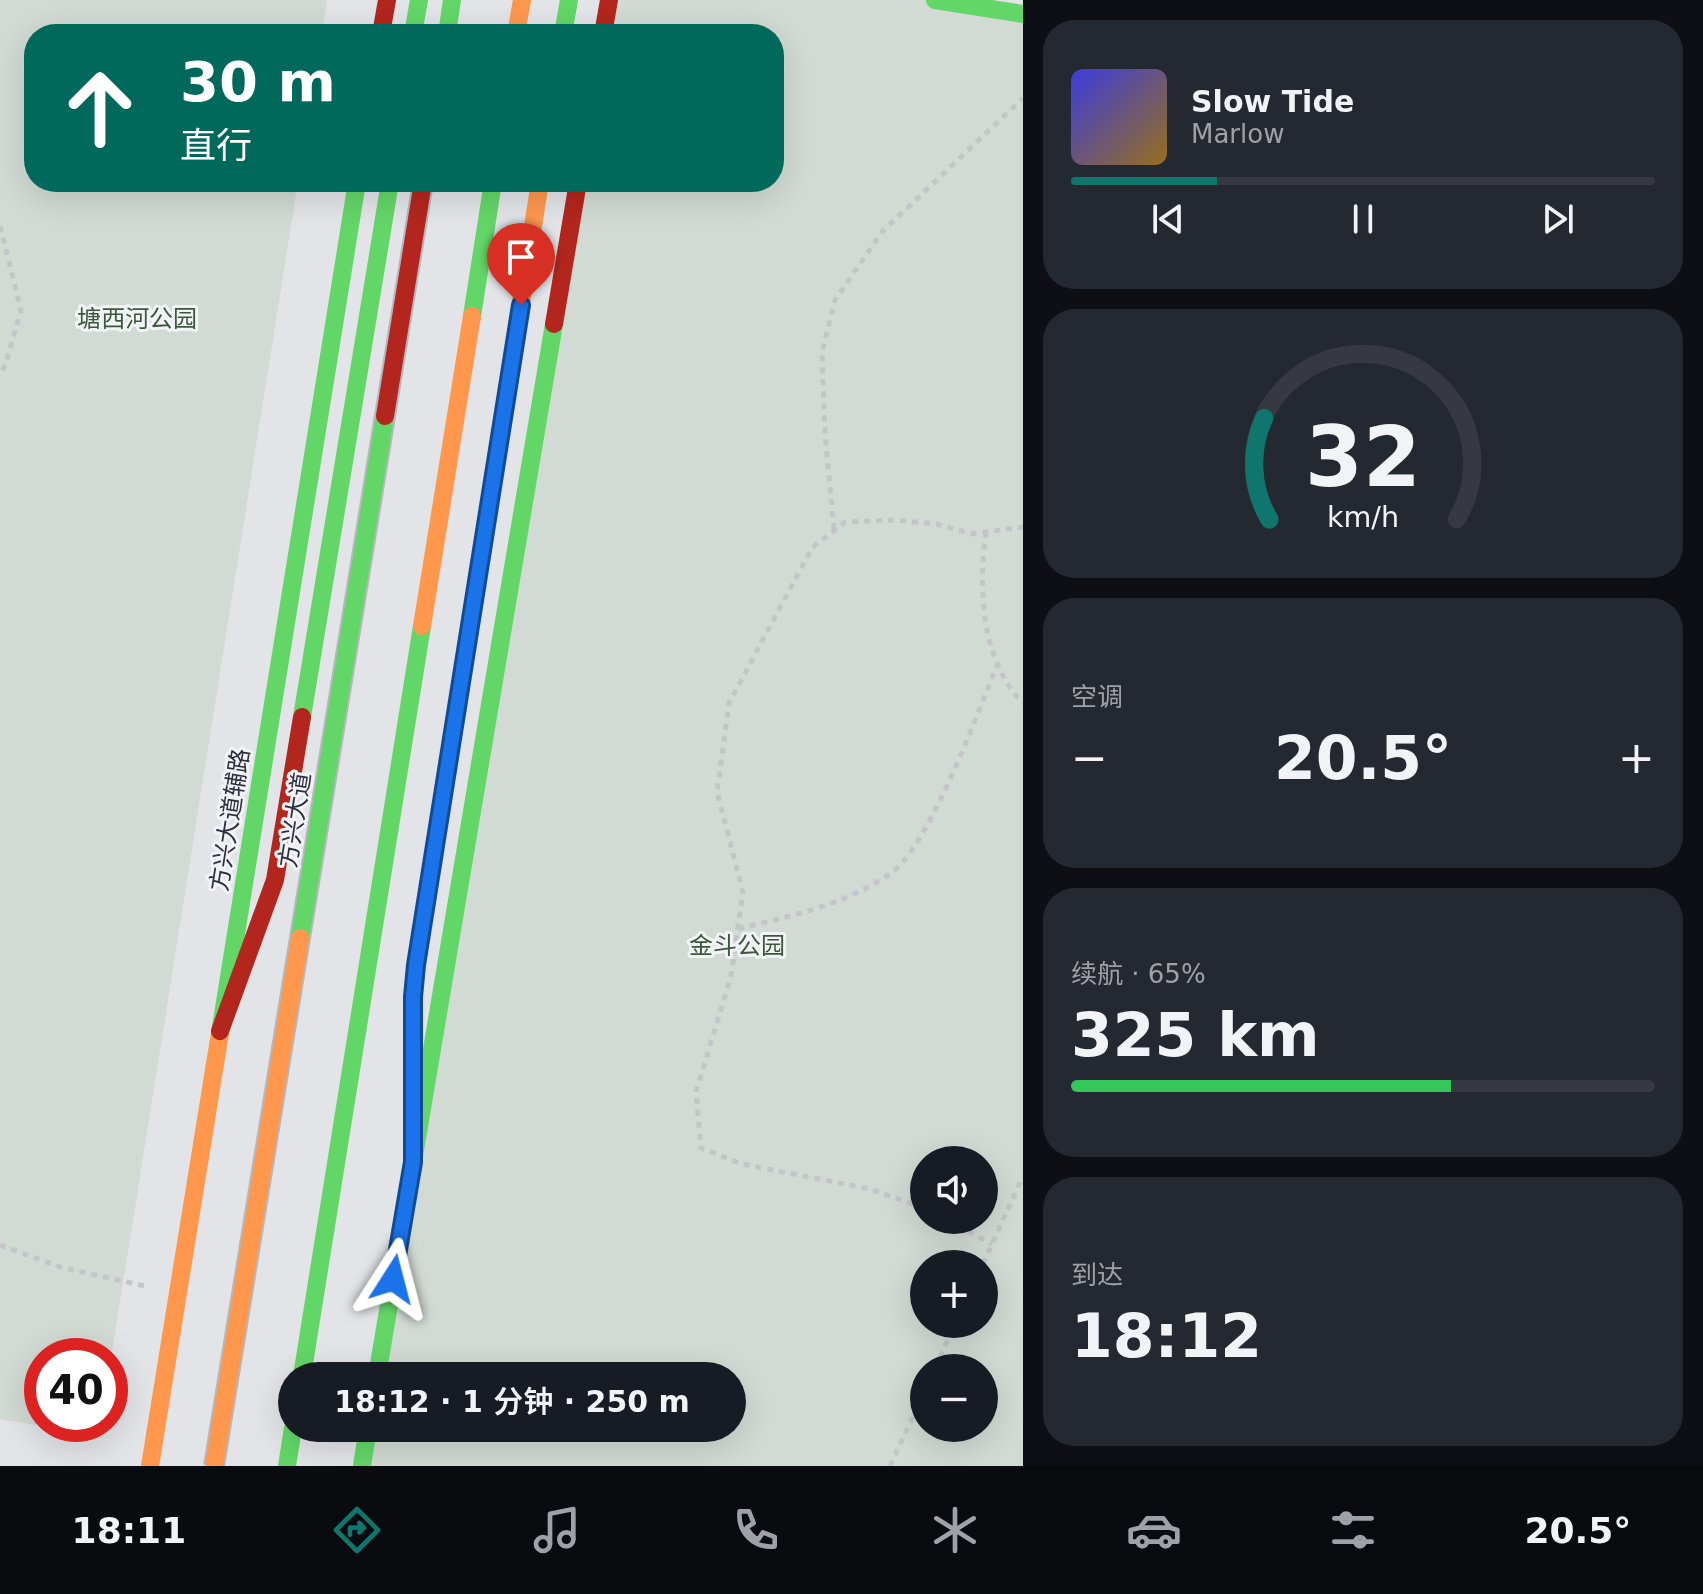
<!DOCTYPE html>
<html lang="zh">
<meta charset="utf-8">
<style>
:root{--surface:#171b24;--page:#242831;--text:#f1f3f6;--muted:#9ea1a6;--line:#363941;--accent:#0f766e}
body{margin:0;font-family:"DejaVu Sans","Noto Sans SC",sans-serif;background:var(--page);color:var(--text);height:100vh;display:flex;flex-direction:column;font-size:30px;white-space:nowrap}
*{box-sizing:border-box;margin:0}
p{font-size:26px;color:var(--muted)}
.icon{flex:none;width:44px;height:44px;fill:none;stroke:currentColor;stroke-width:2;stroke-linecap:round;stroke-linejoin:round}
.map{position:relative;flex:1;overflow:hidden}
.drawer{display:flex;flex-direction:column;gap:20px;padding:20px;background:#0d0f14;width:680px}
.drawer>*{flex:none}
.top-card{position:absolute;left:24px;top:24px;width:760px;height:168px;border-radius:32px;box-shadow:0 8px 32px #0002;background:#00695c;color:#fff;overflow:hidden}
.fabs{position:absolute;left:910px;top:1146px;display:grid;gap:16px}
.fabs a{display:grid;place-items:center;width:88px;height:88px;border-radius:50%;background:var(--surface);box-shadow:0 8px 32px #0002;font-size:40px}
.speed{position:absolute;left:24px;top:1338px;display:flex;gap:16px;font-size:40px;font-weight:700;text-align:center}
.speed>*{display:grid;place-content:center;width:104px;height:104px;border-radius:50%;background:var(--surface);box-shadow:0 8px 32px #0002;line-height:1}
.speed .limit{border:12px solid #d22;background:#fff;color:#111}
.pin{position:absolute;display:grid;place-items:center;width:68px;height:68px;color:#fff;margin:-82px -34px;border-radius:50% 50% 50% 0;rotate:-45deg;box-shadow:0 0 8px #0007}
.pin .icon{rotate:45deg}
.me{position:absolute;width:88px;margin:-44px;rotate:9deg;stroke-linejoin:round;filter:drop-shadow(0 0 6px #0008)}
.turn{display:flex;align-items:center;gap:28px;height:168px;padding:0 24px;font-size:36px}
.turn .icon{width:104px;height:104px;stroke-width:2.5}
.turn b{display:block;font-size:56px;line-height:68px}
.big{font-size:60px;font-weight:600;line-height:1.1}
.drawer .card{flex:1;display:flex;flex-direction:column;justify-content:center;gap:12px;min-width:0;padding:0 28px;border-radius:32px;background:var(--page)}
.drawer .dial{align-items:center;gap:0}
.dial svg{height:208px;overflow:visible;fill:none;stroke:var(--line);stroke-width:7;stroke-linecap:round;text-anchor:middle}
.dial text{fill:var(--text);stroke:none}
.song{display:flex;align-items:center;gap:24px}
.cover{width:96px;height:96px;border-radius:12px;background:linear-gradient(135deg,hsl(240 70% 55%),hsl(40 70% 35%))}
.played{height:8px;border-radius:4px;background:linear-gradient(90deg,var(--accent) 25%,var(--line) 25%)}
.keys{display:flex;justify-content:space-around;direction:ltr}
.heat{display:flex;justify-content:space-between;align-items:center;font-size:44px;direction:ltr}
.charge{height:12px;border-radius:6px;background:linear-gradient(90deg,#34c759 65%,var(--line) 0)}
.trip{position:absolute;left:278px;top:1362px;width:468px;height:80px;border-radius:40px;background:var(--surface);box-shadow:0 8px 32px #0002;font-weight:600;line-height:80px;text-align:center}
.tab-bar{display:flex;height:128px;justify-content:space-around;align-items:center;background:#090b0e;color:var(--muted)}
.tab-bar .icon{width:56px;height:56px}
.tab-bar .current{color:var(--accent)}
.tab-bar b{font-size:36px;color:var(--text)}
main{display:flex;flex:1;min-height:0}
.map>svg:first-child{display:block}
.green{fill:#d2dad4;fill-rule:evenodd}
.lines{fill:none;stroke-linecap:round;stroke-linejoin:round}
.path{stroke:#c4c5c9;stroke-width:5;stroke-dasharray:6 6;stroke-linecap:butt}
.fast{stroke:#63d668;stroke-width:18}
.slow{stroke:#ff974d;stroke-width:18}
.jam{stroke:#b3261e;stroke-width:18}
.fast-bridge-casing{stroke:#b6b7bc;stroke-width:22;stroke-linecap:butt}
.slow-bridge-casing{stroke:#b6b7bc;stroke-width:22;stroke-linecap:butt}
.jam-bridge-casing{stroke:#b6b7bc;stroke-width:22;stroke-linecap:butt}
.fast-bridge{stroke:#63d668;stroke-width:18}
.slow-bridge{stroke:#ff974d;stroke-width:18}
.jam-bridge{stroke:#b3261e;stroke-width:18}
.route-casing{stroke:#114b97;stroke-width:20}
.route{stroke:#1a73e8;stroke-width:14}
.labels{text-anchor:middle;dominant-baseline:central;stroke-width:6;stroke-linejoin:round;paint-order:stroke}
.park-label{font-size:24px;fill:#3b593a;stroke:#f1f3f6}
.street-label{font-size:24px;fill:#2c2f3f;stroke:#f1f3f6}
</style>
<main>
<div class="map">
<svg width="1023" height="1466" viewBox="0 0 1023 1466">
<rect width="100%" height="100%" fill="#e3e4e8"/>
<g class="green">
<polygon points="0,0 327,0 322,34 34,34 34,182 298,182 110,1365 110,1356 42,1356 42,1424 57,1424 53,1428 0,1419"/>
<path d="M 609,0 L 935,0 L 1023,14 L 1023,1466 L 362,1466 L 368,1428 L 732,1428 L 732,1376 L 377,1376 L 578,182 L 774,182 L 774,34 L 603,34 ZM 924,1160 L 984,1160 L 984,1220 L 924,1220 ZM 924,1264 L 984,1264 L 984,1324 L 924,1324 ZM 924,1368 L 984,1368 L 984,1428 L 924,1428 Z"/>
</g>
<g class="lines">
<g class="path">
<polyline points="0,226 21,310 6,363 0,376"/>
<polyline points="834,529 825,434 822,352 835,300 882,232 1023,98"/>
<path d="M 986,532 C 978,587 981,661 1023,703"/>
<path d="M 738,929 C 792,915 844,906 891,873 C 929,847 979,709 998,663"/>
<polyline points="924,1208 870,1189 742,1164 701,1148 696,1092 731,976 743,892 717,792 729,703 812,548 845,522 894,520 937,524 971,534 1023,527"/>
<polyline points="947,1220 992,1244"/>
<polyline points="0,1245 60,1267 149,1287"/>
<polyline points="983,1264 1023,1176"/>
<polyline points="935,1368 955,1324"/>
<polyline points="890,1466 924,1392"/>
</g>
<g class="fast">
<polyline points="935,0 1023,14"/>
<polyline points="413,34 419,0"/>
<polyline points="447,34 452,0"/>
<polyline points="563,34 569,0"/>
<polyline points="472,316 493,182"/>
<polyline points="302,717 390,182"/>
<polyline points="220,1033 357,182"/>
<polyline points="413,1162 413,997 416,965 482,549"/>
<polyline points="302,1376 422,626"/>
<polyline points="377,1376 554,324"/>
<polyline points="287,1466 293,1428"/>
<polyline points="362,1466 368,1428"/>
</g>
<g class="slow">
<polyline points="516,34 522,0"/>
<polyline points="482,549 540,182"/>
<polyline points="422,626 472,316"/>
<polyline points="150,1466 220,1033"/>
</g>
<g class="jam">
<polyline points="381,34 387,0"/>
<polyline points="603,34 609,0"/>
<polyline points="554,324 578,182"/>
<polyline points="220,1031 275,880 302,717"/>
</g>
<g class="fast-bridge-casing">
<polyline id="fast-bridge" points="300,938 385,416"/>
</g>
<g class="slow-bridge-casing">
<polyline id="slow-bridge" points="214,1466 300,938"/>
</g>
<g class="jam-bridge-casing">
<polyline id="jam-bridge" points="385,416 423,182"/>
</g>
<use href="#fast-bridge" class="fast-bridge"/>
<use href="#slow-bridge" class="slow-bridge"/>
<use href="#jam-bridge" class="jam-bridge"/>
</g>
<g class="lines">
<g class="route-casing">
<polyline id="route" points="393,1279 413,1162 413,997 416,965 521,305"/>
</g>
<use href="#route" class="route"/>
</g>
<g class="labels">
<g class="park-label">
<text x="137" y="319">塘西河公园</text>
<text x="737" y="946">金斗公园</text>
</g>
<g class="street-label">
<text transform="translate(230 820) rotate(-81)">方兴大道辅路</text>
<text transform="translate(295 820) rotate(-81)">方兴大道</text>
</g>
</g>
</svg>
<div class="fabs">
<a><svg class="icon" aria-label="sound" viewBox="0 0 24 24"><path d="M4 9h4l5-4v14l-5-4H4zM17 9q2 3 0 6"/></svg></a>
<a>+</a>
<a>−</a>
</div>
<div class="speed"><div class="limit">40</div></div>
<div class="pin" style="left:521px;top:305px;background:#d93025"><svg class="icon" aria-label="arrive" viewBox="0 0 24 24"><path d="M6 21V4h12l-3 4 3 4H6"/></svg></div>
<svg class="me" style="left:393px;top:1279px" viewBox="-20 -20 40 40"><path d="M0-17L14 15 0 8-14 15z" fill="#1a73e8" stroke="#fff" stroke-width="4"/></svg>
<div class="trip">18:12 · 1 分钟 · 250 m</div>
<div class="top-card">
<div class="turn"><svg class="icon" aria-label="ahead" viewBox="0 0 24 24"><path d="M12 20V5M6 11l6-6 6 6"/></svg><div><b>30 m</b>直行</div></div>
</div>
</div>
<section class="drawer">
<div class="card">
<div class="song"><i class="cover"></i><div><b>Slow Tide</b><p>Marlow</p></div></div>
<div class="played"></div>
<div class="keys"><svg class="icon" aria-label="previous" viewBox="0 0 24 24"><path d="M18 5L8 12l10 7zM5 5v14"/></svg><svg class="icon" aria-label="pause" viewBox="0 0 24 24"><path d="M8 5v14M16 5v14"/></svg><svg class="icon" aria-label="next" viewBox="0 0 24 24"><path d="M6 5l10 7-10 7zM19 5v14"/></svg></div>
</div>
<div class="card dial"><svg viewBox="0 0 100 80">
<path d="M14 69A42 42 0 1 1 86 69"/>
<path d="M14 69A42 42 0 0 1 12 30" stroke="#0f766e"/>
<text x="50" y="56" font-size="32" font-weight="700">32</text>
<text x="50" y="72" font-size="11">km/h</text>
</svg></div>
<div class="card"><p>空调</p>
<div class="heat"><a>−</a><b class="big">20.5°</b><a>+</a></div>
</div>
<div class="card"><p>续航 · 65%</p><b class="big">325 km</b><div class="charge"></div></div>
<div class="card"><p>到达</p><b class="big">18:12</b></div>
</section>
</main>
<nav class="tab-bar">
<b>18:11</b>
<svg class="icon current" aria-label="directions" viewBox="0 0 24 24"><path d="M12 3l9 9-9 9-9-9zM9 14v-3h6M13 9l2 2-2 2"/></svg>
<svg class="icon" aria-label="music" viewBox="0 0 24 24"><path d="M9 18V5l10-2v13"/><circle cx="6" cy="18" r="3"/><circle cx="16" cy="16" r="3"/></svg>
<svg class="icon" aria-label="phone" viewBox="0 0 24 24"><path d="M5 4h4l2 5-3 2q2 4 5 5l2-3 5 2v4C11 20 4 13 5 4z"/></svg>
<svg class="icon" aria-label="climate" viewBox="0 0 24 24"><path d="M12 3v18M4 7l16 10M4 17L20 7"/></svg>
<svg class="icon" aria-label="car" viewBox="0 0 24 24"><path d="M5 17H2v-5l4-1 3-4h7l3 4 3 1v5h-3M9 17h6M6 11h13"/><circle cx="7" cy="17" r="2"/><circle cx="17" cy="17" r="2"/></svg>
<svg class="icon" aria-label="filters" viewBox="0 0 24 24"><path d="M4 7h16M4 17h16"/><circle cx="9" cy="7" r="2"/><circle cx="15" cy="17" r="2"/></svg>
<b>20.5°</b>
</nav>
